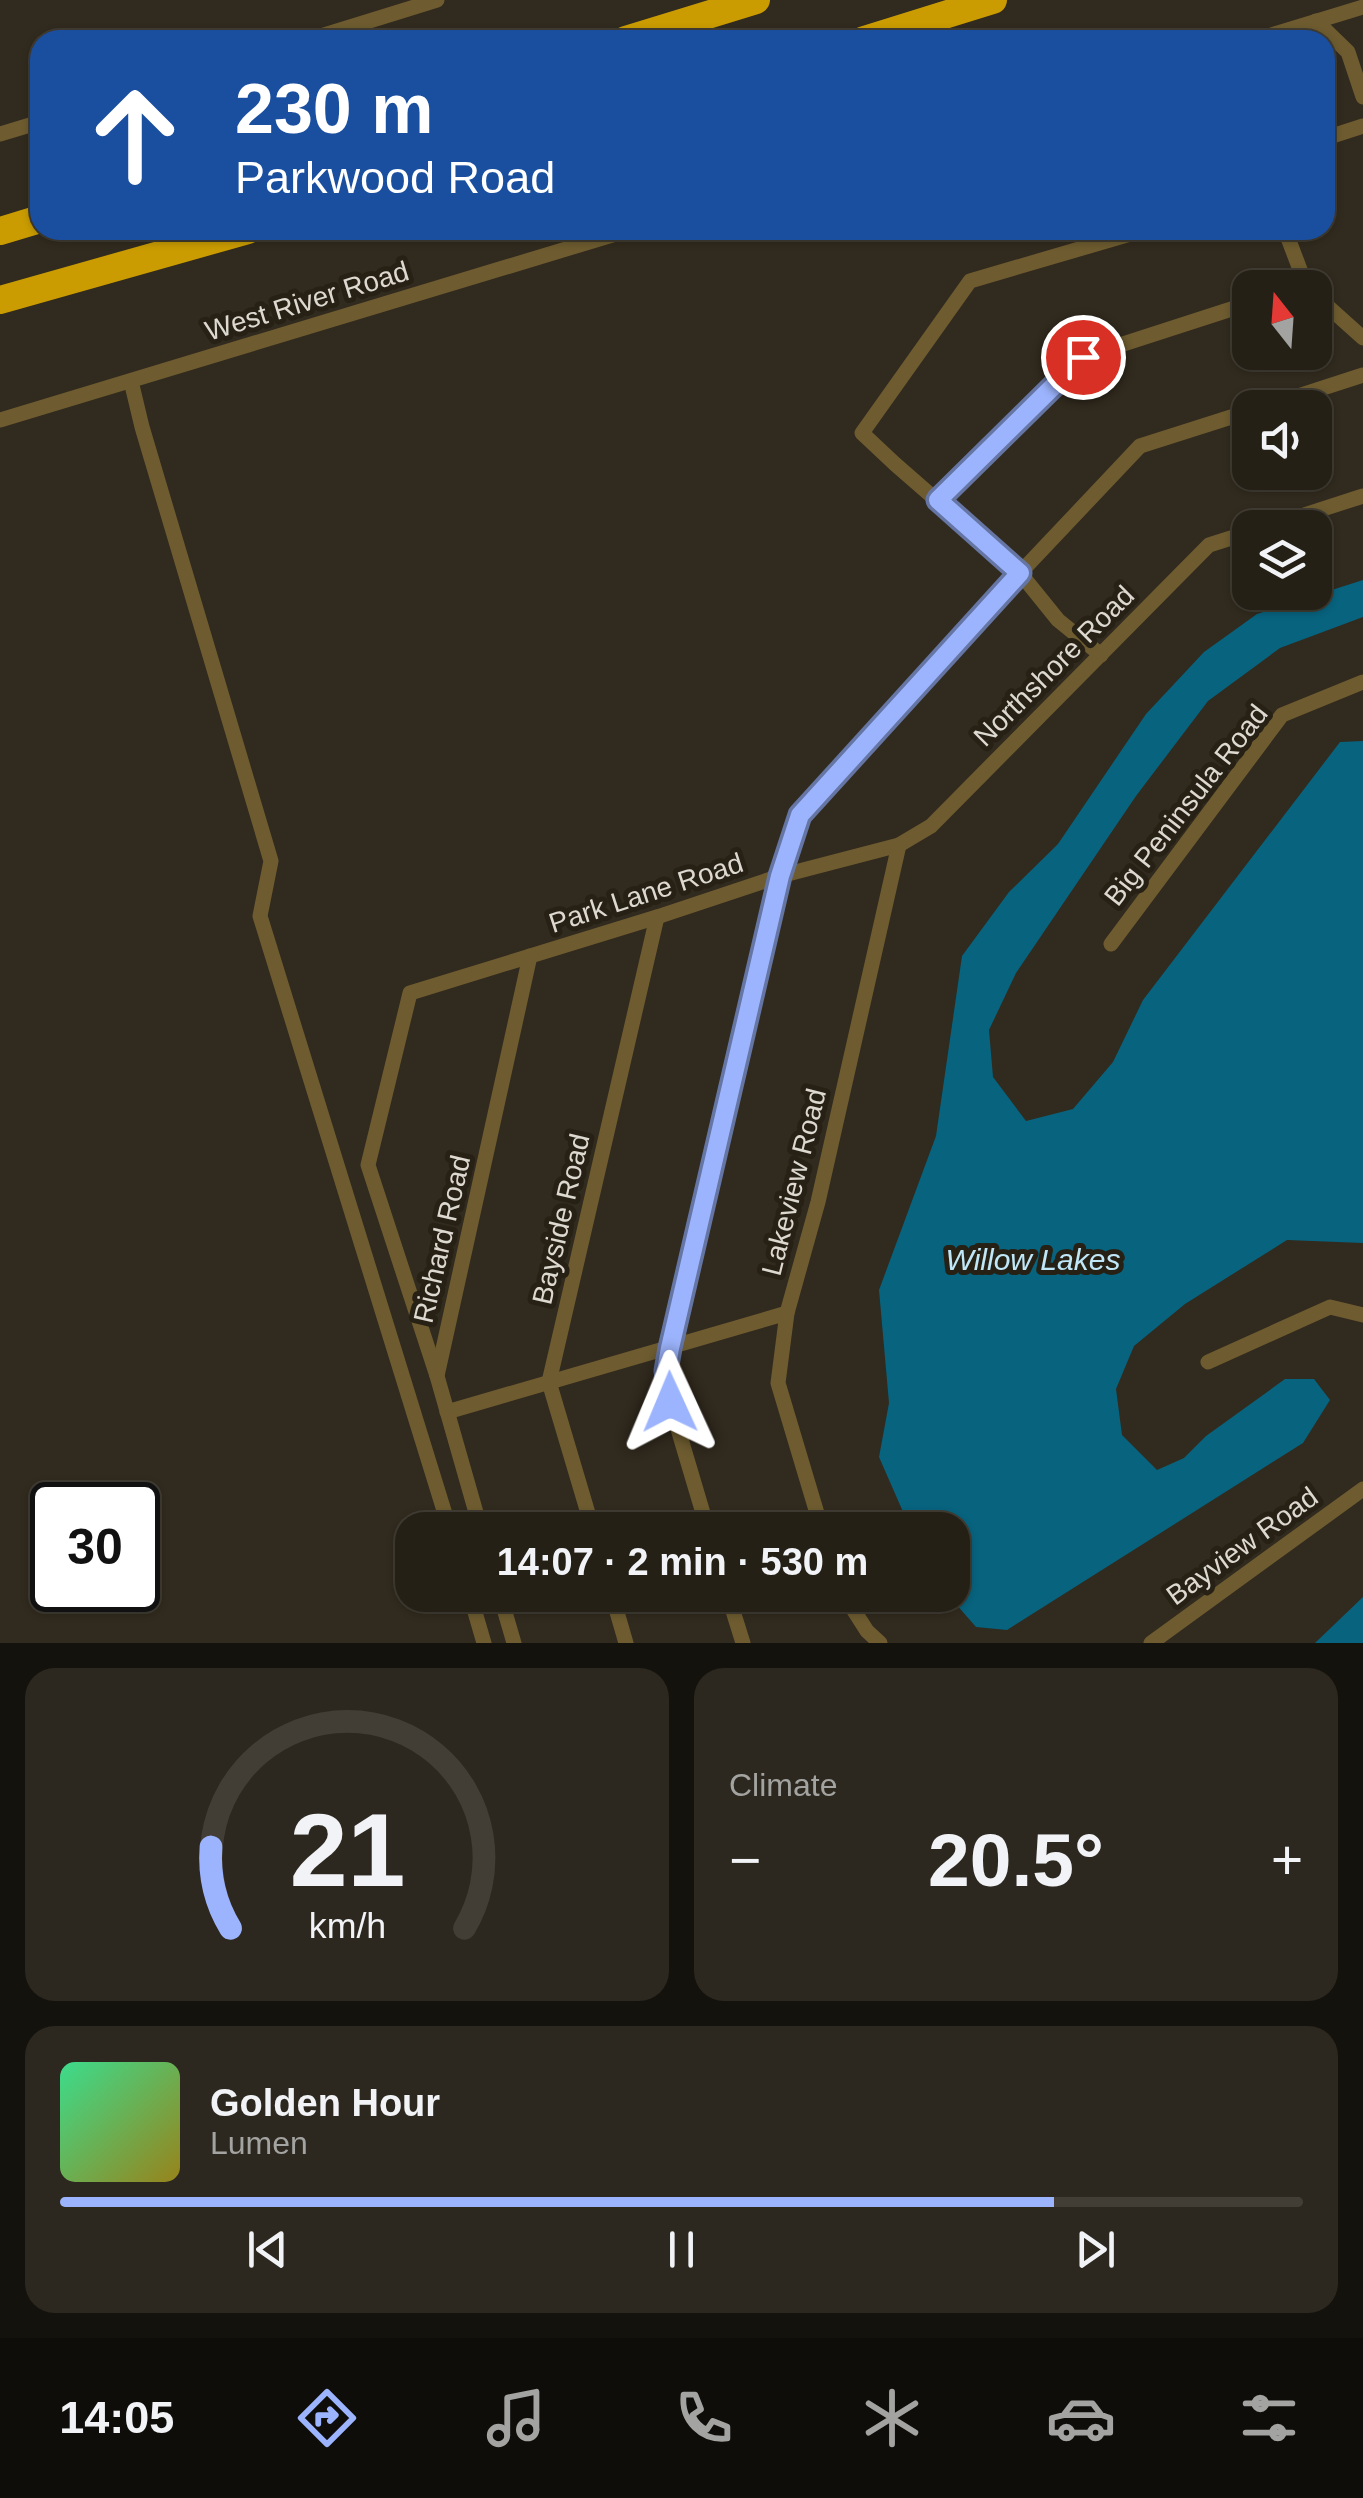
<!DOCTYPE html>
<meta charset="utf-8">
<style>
:root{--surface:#252016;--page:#2d281f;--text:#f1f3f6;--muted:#a3a3a1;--line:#423e35;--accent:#9cb4fd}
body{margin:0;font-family:Helvetica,sans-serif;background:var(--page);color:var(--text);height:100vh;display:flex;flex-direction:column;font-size:38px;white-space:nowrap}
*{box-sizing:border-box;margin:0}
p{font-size:32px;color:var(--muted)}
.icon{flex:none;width:55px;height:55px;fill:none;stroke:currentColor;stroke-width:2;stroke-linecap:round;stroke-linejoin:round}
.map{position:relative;height:1643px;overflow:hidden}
.panel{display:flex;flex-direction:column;gap:25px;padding:25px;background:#14120c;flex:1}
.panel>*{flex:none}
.top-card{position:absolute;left:30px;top:30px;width:1305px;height:210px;border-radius:30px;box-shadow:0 2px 8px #0004,0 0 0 2px var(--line);background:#1a4fa0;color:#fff;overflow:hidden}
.needle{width:65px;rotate:343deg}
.controls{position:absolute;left:1232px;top:270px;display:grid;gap:20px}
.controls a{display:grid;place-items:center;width:100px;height:100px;border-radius:20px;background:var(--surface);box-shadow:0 2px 8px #0004,0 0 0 2px var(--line);font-size:50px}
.speed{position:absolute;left:30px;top:1482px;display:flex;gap:20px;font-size:50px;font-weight:700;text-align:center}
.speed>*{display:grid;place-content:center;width:130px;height:130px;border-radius:50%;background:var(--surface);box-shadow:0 2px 8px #0004,0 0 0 2px var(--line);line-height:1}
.speed .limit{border:5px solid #111;border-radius:15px;background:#fff;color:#111}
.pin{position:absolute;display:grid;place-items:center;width:85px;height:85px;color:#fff;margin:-42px;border:5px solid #fff;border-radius:50%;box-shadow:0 2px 10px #0007}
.me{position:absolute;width:110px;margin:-55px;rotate:359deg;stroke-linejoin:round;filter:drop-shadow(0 0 8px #0008)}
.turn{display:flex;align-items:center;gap:35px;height:210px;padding:0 40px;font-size:45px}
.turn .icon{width:130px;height:130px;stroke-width:2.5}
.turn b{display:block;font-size:70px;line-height:85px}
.big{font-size:75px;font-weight:700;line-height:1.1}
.panel .card{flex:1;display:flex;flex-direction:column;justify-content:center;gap:15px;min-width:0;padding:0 35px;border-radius:30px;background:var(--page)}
.panel .dial{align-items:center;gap:0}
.dial svg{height:260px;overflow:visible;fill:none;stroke:var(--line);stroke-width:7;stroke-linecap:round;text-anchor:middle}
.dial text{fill:var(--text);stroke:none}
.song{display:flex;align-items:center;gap:30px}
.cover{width:120px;height:120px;border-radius:15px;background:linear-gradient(135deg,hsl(150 70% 55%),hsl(50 70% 35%))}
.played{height:10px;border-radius:5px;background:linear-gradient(90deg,var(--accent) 80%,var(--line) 80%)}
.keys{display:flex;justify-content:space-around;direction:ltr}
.heat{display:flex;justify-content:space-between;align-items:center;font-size:55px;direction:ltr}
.panel .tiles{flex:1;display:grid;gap:25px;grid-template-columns:1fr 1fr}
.card:last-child{grid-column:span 2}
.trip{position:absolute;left:395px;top:1512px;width:575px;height:100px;border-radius:30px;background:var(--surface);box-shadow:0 2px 8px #0004,0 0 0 2px var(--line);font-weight:700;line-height:100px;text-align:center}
.dock{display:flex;height:160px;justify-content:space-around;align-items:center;background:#0f0d09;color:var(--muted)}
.dock .icon{width:70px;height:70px}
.dock .selected{color:var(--accent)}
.dock b{font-size:45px;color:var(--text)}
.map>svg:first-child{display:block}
.water{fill:#08637e}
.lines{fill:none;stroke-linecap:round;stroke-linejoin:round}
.minor{stroke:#6e5c30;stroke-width:15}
.motorway{stroke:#ca9c02;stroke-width:28}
.route-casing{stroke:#6575a4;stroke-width:25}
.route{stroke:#9cb4fd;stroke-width:18}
.labels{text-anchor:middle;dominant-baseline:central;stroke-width:10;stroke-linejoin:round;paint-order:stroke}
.street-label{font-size:28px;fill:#ddd9d1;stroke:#272115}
.water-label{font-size:30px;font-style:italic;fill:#c0e7f8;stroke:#272115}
</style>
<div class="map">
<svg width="1363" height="1643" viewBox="0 0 1363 1643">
<rect width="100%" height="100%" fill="#312a1e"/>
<g class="water">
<polygon points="1363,580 1363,617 1280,648 1208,701 1136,796 1016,973 989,1030 993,1077 1026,1121 1073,1109 1113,1062 1143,1000 1340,742 1363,741 1363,1243 1287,1240 1185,1304 1134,1346 1116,1389 1122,1435 1157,1470 1184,1458 1206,1436 1285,1379 1314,1379 1330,1400 1303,1443 1007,1630 976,1627 948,1595 952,1595 952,1530 911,1530 879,1457 889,1403 879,1290 936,1136 962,956 1009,892 1058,844 1146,714 1204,652 1257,614"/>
<polygon points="1363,1597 1363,1643 1315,1643"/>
</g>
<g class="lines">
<g class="minor">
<polyline points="1316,21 1348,52 1363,97"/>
<polyline points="308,40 437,0"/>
<polyline points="1255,40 1363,7"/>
<polyline points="0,134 40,122"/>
<polyline points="1325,141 1329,137 1363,126"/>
<polyline points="1285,230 1307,288"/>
<polyline points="1315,295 1363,338"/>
<polyline points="131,381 142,427 271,861 260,916 450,1530"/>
<polyline points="1261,408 1363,375"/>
<polyline points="0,420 629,230"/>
<polyline points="938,500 1083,357 1250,303"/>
<polyline points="1264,528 1363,496"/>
<polyline points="1101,655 1058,620 1020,573 895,464 862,433 970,281 1144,230"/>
<polyline points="1111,944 1282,715 1363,682"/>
<polyline points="1208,1362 1330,1307 1363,1315"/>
<polyline points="437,1376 368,1165 410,993 657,917 780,876 899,845 931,826 1209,545 1250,532"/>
<polyline points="447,1412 787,1313"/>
<polyline points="481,1530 437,1376 530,956"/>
<polyline points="593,1530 549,1382 657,917"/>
<polyline points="708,1530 670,1402 666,1371 780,876 800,815 1020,573 1140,446 1250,411"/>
<polyline points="822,1530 778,1383 787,1313 818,1202 899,845"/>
<polyline points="470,1595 484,1643"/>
<polyline points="500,1595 514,1643"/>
<polyline points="612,1595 626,1643"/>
<polyline points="728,1595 743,1643"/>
<polyline points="844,1595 867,1631 880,1643"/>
<polyline points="1151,1643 1363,1489"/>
</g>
<g class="motorway">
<polyline points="626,40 756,0"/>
<polyline points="864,40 993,0"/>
<polyline points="0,231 40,219"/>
<polyline points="0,300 248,230"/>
</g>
</g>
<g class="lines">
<g class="route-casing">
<polyline id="route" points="670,1402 666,1371 670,1348 780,876 800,815 1020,573 938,500 1083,357"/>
</g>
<use href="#route" class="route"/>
</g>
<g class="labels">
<g class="street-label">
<text transform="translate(307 301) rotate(-17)">West River Road</text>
<text transform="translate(1054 666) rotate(-45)">Northshore Road</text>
<text transform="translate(1186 805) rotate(-52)">Big Peninsula Road</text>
<text transform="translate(646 893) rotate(-18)">Park Lane Road</text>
<text transform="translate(794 1182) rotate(-76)">Lakeview Road</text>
<text transform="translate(561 1219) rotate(-77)">Bayside Road</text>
<text transform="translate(442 1239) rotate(-77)">Richard Road</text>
<text transform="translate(1242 1546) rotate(-36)">Bayview Road</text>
</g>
<g class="water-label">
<text x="1033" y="1259">Willow Lakes</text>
</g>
</g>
</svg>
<div class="controls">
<a><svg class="needle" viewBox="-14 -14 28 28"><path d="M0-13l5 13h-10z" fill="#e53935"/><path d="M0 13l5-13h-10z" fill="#a3a3a1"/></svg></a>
<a><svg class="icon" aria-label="sound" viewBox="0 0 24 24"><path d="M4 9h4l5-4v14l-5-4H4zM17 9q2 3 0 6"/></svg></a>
<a><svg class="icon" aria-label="layers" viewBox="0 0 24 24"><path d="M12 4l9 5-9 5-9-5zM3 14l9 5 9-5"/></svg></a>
</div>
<div class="speed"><div class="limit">30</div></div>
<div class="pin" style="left:1083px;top:357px;background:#d93025"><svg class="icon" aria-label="arrive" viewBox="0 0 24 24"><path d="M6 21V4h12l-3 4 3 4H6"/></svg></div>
<svg class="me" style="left:670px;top:1402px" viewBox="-20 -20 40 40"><path d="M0-17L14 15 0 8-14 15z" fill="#9cb4fd" stroke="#fff" stroke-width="4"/></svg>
<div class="trip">14:07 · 2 min · 530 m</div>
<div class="top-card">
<div class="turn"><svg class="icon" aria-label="ahead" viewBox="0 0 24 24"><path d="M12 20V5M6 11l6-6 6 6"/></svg><div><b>230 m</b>Parkwood Road</div></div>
</div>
</div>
<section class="panel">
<div class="tiles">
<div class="card dial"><svg viewBox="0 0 100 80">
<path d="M14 69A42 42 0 1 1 86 69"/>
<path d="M14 69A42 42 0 0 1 8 44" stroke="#9cb4fd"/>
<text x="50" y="56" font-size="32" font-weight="700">21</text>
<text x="50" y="72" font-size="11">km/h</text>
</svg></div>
<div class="card"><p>Climate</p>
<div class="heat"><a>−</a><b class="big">20.5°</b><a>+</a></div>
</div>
<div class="card">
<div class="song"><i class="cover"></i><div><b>Golden Hour</b><p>Lumen</p></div></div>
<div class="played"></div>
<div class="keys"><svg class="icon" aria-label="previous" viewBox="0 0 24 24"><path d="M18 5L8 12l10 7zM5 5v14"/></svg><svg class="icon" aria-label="pause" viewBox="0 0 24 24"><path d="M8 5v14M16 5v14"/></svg><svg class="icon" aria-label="next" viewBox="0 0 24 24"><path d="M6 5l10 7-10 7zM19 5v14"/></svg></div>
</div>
</div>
</section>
<nav class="dock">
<b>14:05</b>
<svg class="icon selected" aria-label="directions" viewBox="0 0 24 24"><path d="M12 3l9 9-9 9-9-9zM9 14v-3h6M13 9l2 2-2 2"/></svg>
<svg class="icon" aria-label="music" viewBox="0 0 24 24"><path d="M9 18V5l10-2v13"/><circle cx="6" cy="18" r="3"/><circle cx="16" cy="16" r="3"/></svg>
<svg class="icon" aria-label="phone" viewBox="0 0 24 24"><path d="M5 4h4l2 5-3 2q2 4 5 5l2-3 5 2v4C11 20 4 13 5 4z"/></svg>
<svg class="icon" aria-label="climate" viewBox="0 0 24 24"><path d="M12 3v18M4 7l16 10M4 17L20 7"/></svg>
<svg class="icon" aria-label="car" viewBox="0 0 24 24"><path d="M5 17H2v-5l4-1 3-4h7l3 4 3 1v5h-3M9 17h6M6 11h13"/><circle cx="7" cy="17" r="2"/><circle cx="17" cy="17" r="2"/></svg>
<svg class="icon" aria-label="filters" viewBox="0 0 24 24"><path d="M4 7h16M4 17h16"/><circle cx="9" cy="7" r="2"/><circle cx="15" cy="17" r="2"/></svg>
</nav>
